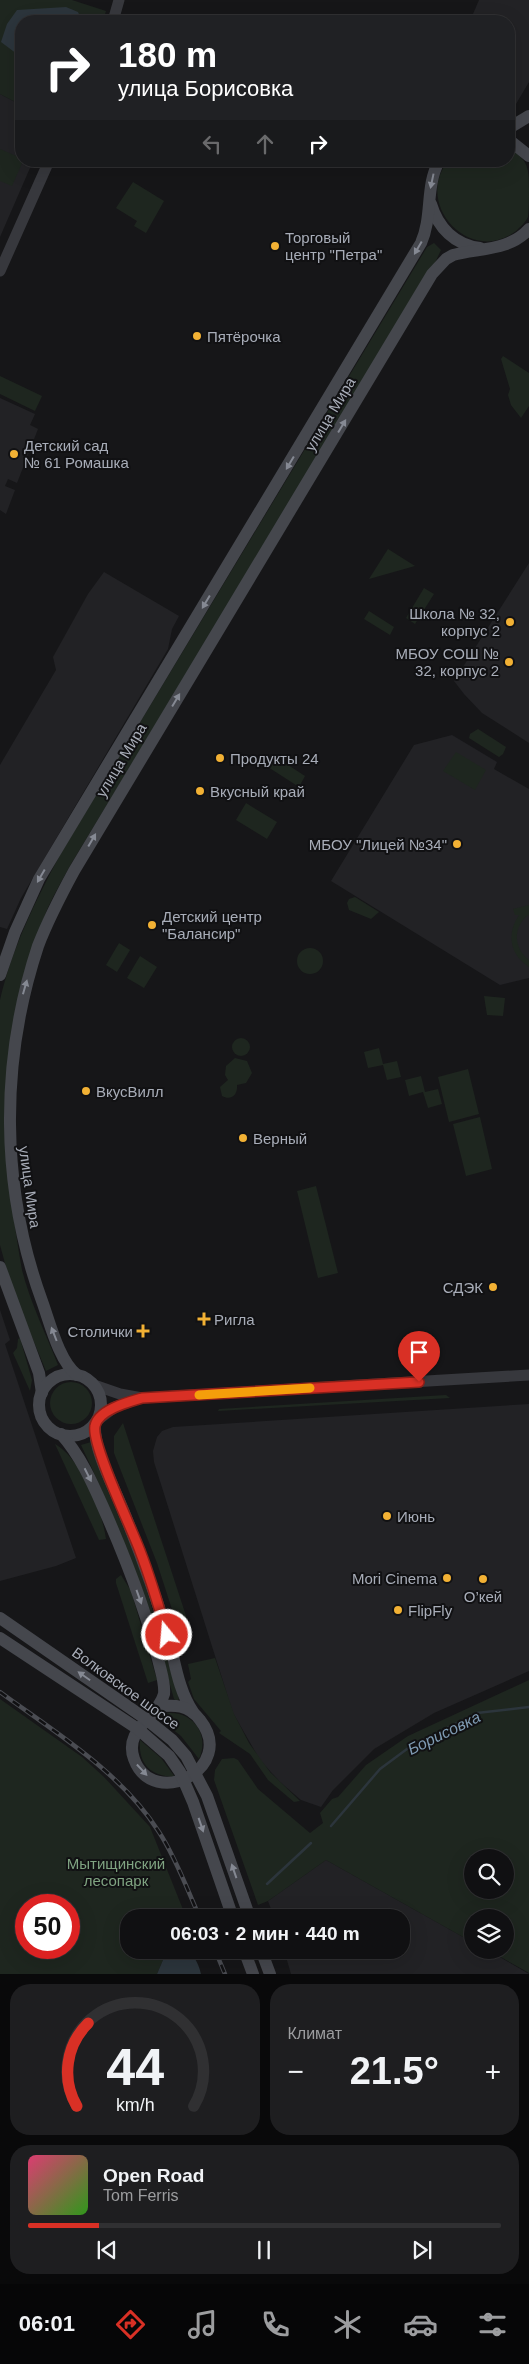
<!DOCTYPE html>
<html lang="ru">
<meta charset="utf-8">
<style>
:root{--surface:#101012;--page:#1e1e20;--text:#f1f3f6;--muted:#9c9d9f;--line:#303032;--accent:#d93025}
body{margin:0;font-family:Helvetica,sans-serif;background:var(--page);color:var(--text);height:100vh;display:flex;flex-direction:column;font-size:19px;white-space:nowrap}
*{box-sizing:border-box;margin:0}
p{font-size:16px;color:var(--muted)}
.icon{flex:none;width:28px;height:28px;fill:none;stroke:currentColor;stroke-width:2;stroke-linecap:round;stroke-linejoin:round}
.map{position:relative;height:1974px;overflow:hidden}
.drawer{display:flex;flex-direction:column;gap:10px;padding:10px;background:#09090a;flex:1}
.drawer>*{flex:none}
.guide{position:absolute;left:15px;top:15px;width:500px;height:152px;border-radius:20px;box-shadow:0 5px 20px #0002,0 0 0 1px var(--line);background:#202124;color:#fff;overflow:hidden}
.controls{position:absolute;left:464px;top:1849px;display:grid;gap:10px}
.controls a{display:grid;place-items:center;width:50px;height:50px;border-radius:50%;background:var(--surface);box-shadow:0 5px 20px #0002,0 0 0 1px var(--line);font-size:25px}
.speed{position:absolute;left:15px;top:1894px;display:flex;gap:10px;font-size:25px;font-weight:700;text-align:center}
.speed>*{display:grid;place-content:center;width:65px;height:65px;border-radius:50%;background:var(--surface);box-shadow:0 5px 20px #0002,0 0 0 1px var(--line);line-height:1}
.speed .limit{border:8px solid #d22;background:#fff;color:#111}
.pin{position:absolute;display:grid;place-items:center;width:42px;height:42px;color:#fff;margin:-51px -21px;border-radius:50% 50% 50% 0;rotate:-45deg;box-shadow:0 0 5px #0007}
.pin .icon{rotate:45deg}
.me{position:absolute;width:55px;margin:-28px;rotate:343deg;stroke-linejoin:round;filter:drop-shadow(0 0 4px #0008)}
.turn{display:flex;align-items:center;gap:18px;height:105px;padding:0 20px;font-size:22px}
.turn .icon{width:65px;height:65px;stroke-width:2.5}
.turn b{display:block;font-size:35px;line-height:42px}
.lanes{display:flex;align-items:center;height:48px;padding:0 20px;background:#0003;justify-content:center;gap:25px;direction:ltr}
.lanes .off{opacity:.35}
.big{font-size:38px;font-weight:600;line-height:1.1}
.drawer .card{flex:1;display:flex;flex-direction:column;justify-content:center;gap:8px;min-width:0;padding:0 18px;border-radius:20px;background:var(--page)}
.drawer .dial{align-items:center;gap:0}
.dial svg{height:130px;overflow:visible;fill:none;stroke:var(--line);stroke-width:7;stroke-linecap:round;text-anchor:middle}
.dial text{fill:var(--text);stroke:none}
.song{display:flex;align-items:center;gap:15px}
.cover{width:60px;height:60px;border-radius:8px;background:linear-gradient(135deg,hsl(340 70% 55%),hsl(110 70% 35%))}
.played{height:5px;border-radius:2px;background:linear-gradient(90deg,var(--accent) 15%,var(--line) 15%)}
.keys{display:flex;justify-content:space-around;direction:ltr}
.heat{display:flex;justify-content:space-between;align-items:center;font-size:28px;direction:ltr}
.drawer .tiles{flex:1;display:grid;gap:10px;grid-template-columns:1fr 1fr}
.card:last-child{grid-column:span 2}
.trip{position:absolute;left:120px;top:1909px;width:290px;height:50px;border-radius:20px;background:var(--surface);box-shadow:0 5px 20px #0002,0 0 0 1px var(--line);font-weight:600;line-height:50px;text-align:center}
.tab-bar{display:flex;height:80px;justify-content:space-around;align-items:center;background:#060607;color:var(--muted)}
.tab-bar .icon{width:35px;height:35px}
.tab-bar .selected{color:var(--accent)}
.tab-bar b{font-size:22px;color:var(--text)}
.map>svg:first-child{display:block}
.built{fill:#222225}
.green{fill:#1e261f;fill-rule:evenodd}
.water{fill:#2c353c}
.lines{fill:none;stroke-linecap:round;stroke-linejoin:round}
.stream{stroke:#2c353c;stroke-width:2.5}
.tertiary{stroke:#37383d;stroke-width:11}
.secondary{stroke:#45474d;stroke-width:12}
.rail-casing{stroke:#4a4c52;stroke-width:4.5}
.rail{stroke:#111113;stroke-width:2.5;stroke-dasharray:8;stroke-linecap:butt}
.oneway{fill:#858993}
.route-casing{stroke:#8d1f18;stroke-width:12}
.route{stroke:#d93025;stroke-width:9}
.slow{stroke:#f59e0b;stroke-width:9}
.poi-dot{fill:#f2b134;stroke:#111113;stroke-width:2}
.labels{text-anchor:middle;dominant-baseline:central;stroke-width:4;stroke-linejoin:round;paint-order:stroke}
.poi-label{font-size:15px;fill:#a8adb8;stroke:#111113;text-anchor:start}
.street-label{font-size:15px;fill:#a8adb8;stroke:#111113}
.park-label{font-size:15px;fill:#7fa381;stroke:#111113}
.water-label{font-size:16px;font-style:italic;fill:#7f9bb3;stroke:#111113}
</style>
<div class="map">
<svg width="529" height="1974" viewBox="0 0 529 1974">
<rect width="100%" height="100%" fill="#161618"/>
<g class="built">
<polygon points="479,0 529,0 529,82 516,104 509,110 509,21 470,21"/>
<polygon points="0,94 21,105 21,161 33,161 0,237"/>
<polygon points="0,398 35,414 30,425 38,429 17,483 8,479 5,486 15,490 6,514 0,510"/>
<polygon points="529,563 529,743 482,713 464,694 454,681"/>
<polygon points="104,572 179,616 172,629 168,649 21,898 7,929 0,927 0,765 56,670 53,657 88,594"/>
<polygon points="452,735 497,762 494,769 529,789 529,978 500,985 331,881 414,745"/>
<polygon points="0,1310 10,1340 5,1344 76,1558 56,1566 0,1581"/>
<polygon points="529,1404 529,1671 434,1713 374,1749 333,1790 321,1807 301,1800 280,1782 260,1760 233,1713 154,1462 153,1451 157,1437 162,1431 173,1427"/>
<polygon points="326,1860 472,1942 472,1950 488,1950 529,1974 291,1974 284,1950 401,1950 401,1918 274,1917 268,1901"/>
</g>
<g class="green">
<polygon points="0,0 72,0 106,11 103,21 21,21 21,105 0,94"/>
<polygon points="0,149 21,158 23,161 12,186 0,181"/>
<path d="M 509,149 C 529,160 529,169 529,190 C 529,198 529,209 528,217 C 526,222 520,227 516,231 C 471,266 413,205 448,161 L 509,161 Z"/>
<polygon points="133,182 164,201 146,233 134,226 137,221 116,208"/>
<path d="M 434,243 L 441,250 L 433,267 L 71,864 C 62,881 52,897 45,915 C 0,1030 0,1149 22,1270 C 30,1302 46,1334 58,1365 L 46,1371 L 12,1289 L 0,1245 L 0,1000 C 12,948 35,902 60,855 L 427,247 Z"/>
<polygon points="503,356 529,373 529,406 521,418 511,405 508,395 510,389 501,359"/>
<polygon points="0,376 42,396 35,411 0,394"/>
<polygon points="388,549 415,566 369,579"/>
<polygon points="424,588 434,594 415,624 406,618"/>
<polygon points="369,611 394,627 390,635 364,619"/>
<polygon points="478,729 506,747 503,754 499,757 469,738 470,734"/>
<polygon points="456,752 486,770 475,790 443,771"/>
<polygon points="274,756 305,776 299,787 268,767"/>
<polygon points="246,803 277,822 267,839 236,820"/>
<polygon points="355,897 379,912 371,919 349,910 347,903 349,899"/>
<path d="M 529,905 L 529,916 L 528,915 C 513,927 513,948 529,960 L 529,967 C 510,955 506,934 519,915 L 515,915 L 513,909 Z"/>
<polygon points="119,943 130,950 117,972 106,965"/>
<circle cx="310" cy="961" r="13"/>
<polygon points="140,956 157,967 144,988 127,978"/>
<polygon points="484,996 505,998 503,1016 487,1015"/>
<circle cx="241" cy="1047" r="9"/>
<polygon points="379,1048 383,1064 397,1061 401,1077 387,1080 383,1065 368,1068 364,1052"/>
<path d="M 235,1058 L 247,1061 L 252,1073 L 246,1083 L 237,1085 C 238,1095 231,1101 222,1096 L 220,1087 L 228,1080 L 225,1075 L 226,1066 Z"/>
<polygon points="468,1069 479,1114 449,1122 438,1077"/>
<polygon points="421,1076 425,1092 438,1089 442,1104 428,1108 423,1092 409,1096 405,1080"/>
<polygon points="480,1117 492,1169 466,1176 453,1124"/>
<polygon points="316,1186 338,1273 318,1278 297,1191"/>
<polygon points="20,1338 32,1380 30,1391 13,1353 17,1348 18,1339"/>
<circle cx="71" cy="1403" r="21"/>
<polygon points="446,1395 450,1398 218,1411 219,1409"/>
<polygon points="123,1423 189,1625 178,1628 157,1563 114,1453 114,1436"/>
<path d="M 91,1442 L 144,1581 L 179,1699 L 177,1701 L 174,1699 C 150,1612 120,1526 81,1445 Z"/>
<path d="M 55,1444 C 81,1459 102,1510 106,1539 L 99,1540 Z"/>
<polygon points="121,1575 131,1591 157,1680 148,1683 116,1583 116,1579"/>
<polygon points="215,1658 234,1714 249,1743 270,1772 300,1801 294,1802 268,1780 250,1754 219,1733 221,1731 194,1699 188,1682 191,1679 188,1664"/>
<path d="M 529,1680 L 529,1973 L 488,1950 L 505,1950 L 505,1918 L 472,1918 L 472,1942 L 326,1860 L 268,1901 L 258,1905 L 214,1780 L 215,1770 L 222,1759 L 234,1758 L 238,1760 L 258,1789 L 310,1833 L 323,1823 L 320,1813 L 332,1799 L 338,1797 L 366,1765 L 408,1736 ZM 472,1858 L 505,1858 L 505,1890 L 472,1890 Z"/>
<path d="M 0,1699 L 82,1757 L 104,1777 L 150,1827 L 186,1917 L 129,1918 L 129,1950 L 171,1950 L 166,1953 L 157,1974 L 0,1974 ZM 26,1905 L 69,1905 L 69,1948 L 26,1948 Z"/>
<path d="M 169,1713 C 194,1712 210,1736 199,1759 L 181,1736 L 157,1717 Z"/>
<path d="M 140,1740 L 161,1758 L 175,1777 C 152,1776 138,1766 140,1740 Z"/>
</g>
<g class="water">
<polygon points="66,7 78,12 82,21 21,21 21,57 1,42 7,24 17,10"/>
<path d="M 171,1950 C 190,1950 196,1955 201,1974 L 157,1974 L 166,1953 Z"/>
</g>
<g class="lines">
<g class="stream">
<polyline points="331,1826 380,1769 411,1746 477,1713 529,1707"/>
<polyline points="267,1884 311,1843"/>
</g>
<g class="tertiary">
<polyline points="113,21 119,0"/>
<polyline points="0,271 49,161"/>
<polyline points="94,1385 120,1394 142,1398 529,1375"/>
<polyline points="98,1420 115,1407 138,1399"/>
</g>
<g class="secondary">
<polyline points="509,128 529,116"/>
<polyline points="509,140 529,156"/>
<path d="M 431,204 C 438,228 455,245 480,248"/>
<path d="M 0,975 L 15,932 L 39,879 L 421,243 C 433,216 425,187 439,161"/>
<polyline points="0,1267 39,1373 42,1393"/>
<circle cx="70" cy="1405" r="31"/>
<path d="M 77,1375 C 59,1361 50,1323 42,1301 C 0,1186 0,1061 38,946 C 48,920 61,895 74,871 L 432,274 L 446,259 L 453,255 C 480,248 509,251 529,229"/>
<path d="M 95,1424 C 93,1449 114,1487 123,1510 C 140,1552 155,1593 168,1636 C 175,1661 178,1690 193,1712"/>
<path d="M 61,1434 C 80,1455 92,1482 103,1507 C 126,1559 147,1612 160,1667 C 162,1675 165,1685 164,1694 C 158,1718 123,1729 134,1759 C 153,1811 238,1768 200,1720 C 189,1705 174,1704 157,1707"/>
<polyline points="0,1618 146,1719 172,1740 186,1756 207,1796 250,1918"/>
<polyline points="0,1638 138,1729 169,1756 180,1772 193,1802 233,1918"/>
<polyline points="244,1950 253,1974"/>
<polyline points="261,1950 270,1974"/>
</g>
<g class="rail-casing">
<g id="rail">
<path d="M 0,1692 C 56,1733 121,1772 159,1832 C 176,1858 187,1889 200,1918"/>
<polyline points="215,1950 225,1974"/>
</g>
</g>
<use href="#rail" class="rail"/>
</g>
<defs><path id="oneway-solid" d="M-6-.8H1V-3.2L6.5 0L1 3.2V.8H-6Z" transform="scale(1.25)"/></defs>
<g class="oneway">
<use href="#oneway-solid" transform="translate(432 181) rotate(102)"/>
<use href="#oneway-solid" transform="translate(418 248) rotate(120)"/>
<use href="#oneway-solid" transform="translate(342 426) rotate(-59)"/>
<use href="#oneway-solid" transform="translate(290 463) rotate(121)"/>
<use href="#oneway-solid" transform="translate(206 602) rotate(121)"/>
<use href="#oneway-solid" transform="translate(176 700) rotate(-59)"/>
<use href="#oneway-solid" transform="translate(92 840) rotate(-60)"/>
<use href="#oneway-solid" transform="translate(41 876) rotate(120)"/>
<use href="#oneway-solid" transform="translate(25 987) rotate(-74)"/>
<use href="#oneway-solid" transform="translate(54 1334) rotate(-111)"/>
<use href="#oneway-solid" transform="translate(88 1475) rotate(63)"/>
<use href="#oneway-solid" transform="translate(139 1597) rotate(70)"/>
<use href="#oneway-solid" transform="translate(84 1676) rotate(-145)"/>
<use href="#oneway-solid" transform="translate(142 1770) rotate(47)"/>
<use href="#oneway-solid" transform="translate(201 1825) rotate(71)"/>
<use href="#oneway-solid" transform="translate(234 1871) rotate(-109)"/>
</g>
<g class="lines">
<g class="route-casing">
<path id="route" d="M 167,1635 C 159,1607 151,1579 140,1551 C 132,1529 91,1444 95,1426 C 98,1410 128,1402 142,1398 L 419,1382"/>
</g>
<use href="#route" class="route"/>
<polyline class="slow" points="199,1395 310,1388"/>
</g>
<g class="poi-dot">
<circle cx="275" cy="246" r="5"/>
<circle cx="197" cy="336" r="5"/>
<circle cx="14" cy="454" r="5"/>
<circle cx="510" cy="622" r="5"/>
<circle cx="509" cy="662" r="5"/>
<circle cx="220" cy="758" r="5"/>
<circle cx="200" cy="791" r="5"/>
<circle cx="457" cy="844" r="5"/>
<circle cx="152" cy="925" r="5"/>
<circle cx="86" cy="1091" r="5"/>
<circle cx="243" cy="1138" r="5"/>
<circle cx="493" cy="1287" r="5"/>
<path d="M201.5 1311.5h5v5h5v5h-5v5h-5v-5h-5v-5h5z"/>
<path d="M140.5 1323.5h5v5h5v5h-5v5h-5v-5h-5v-5h5z"/>
<circle cx="387" cy="1516" r="5"/>
<circle cx="447" cy="1578" r="5"/>
<circle cx="483" cy="1579" r="5"/>
<circle cx="398" cy="1610" r="5"/>
</g>
<g class="labels">
<g class="poi-label">
<text x="285" y="237">Торговый<tspan x="285" dy="17">центр "Петра"</tspan></text>
<text x="207" y="336">Пятёрочка</text>
<text x="24" y="445">Детский сад<tspan x="24" dy="17">№ 61 Ромашка</tspan></text>
<text x="500" y="613" text-anchor="end">Школа № 32,<tspan x="500" dy="17">корпус 2</tspan></text>
<text x="499" y="653" text-anchor="end">МБОУ СОШ №<tspan x="499" dy="17">32, корпус 2</tspan></text>
<text x="230" y="758">Продукты 24</text>
<text x="210" y="791">Вкусный край</text>
<text x="447" y="844" text-anchor="end">МБОУ "Лицей №34"</text>
<text x="162" y="916">Детский центр<tspan x="162" dy="17">"Балансир"</tspan></text>
<text x="96" y="1091">ВкусВилл</text>
<text x="253" y="1138">Верный</text>
<text x="483" y="1287" text-anchor="end">СДЭК</text>
<text x="214" y="1319">Ригла</text>
<text x="133" y="1331" text-anchor="end">Столички</text>
<text x="397" y="1516">Июнь</text>
<text x="437" y="1578" text-anchor="end">Mori Cinema</text>
<text x="483" y="1596" text-anchor="middle">О’кей</text>
<text x="408" y="1610">FlipFly</text>
</g>
<g class="street-label">
<text transform="translate(330 414) rotate(-59)">улица Мира</text>
<text transform="translate(121 760) rotate(-59)">улица Мира</text>
<text transform="translate(30 1187) rotate(82)">улица Мира</text>
<text transform="translate(126 1688) rotate(36)">Волковское шоссе</text>
</g>
<g class="park-label">
<text x="116" y="1863">Мытищинский<tspan x="116" dy="17">лесопарк</tspan></text>
</g>
<g class="water-label">
<text transform="translate(444 1733) rotate(-26)">Борисовка</text>
</g>
</g>
</svg>
<div class="controls">
<a><svg class="icon" aria-label="search" viewBox="0 0 24 24"><circle cx="10" cy="10" r="6"/><path d="M15 15l6 6"/></svg></a>
<a><svg class="icon" aria-label="layers" viewBox="0 0 24 24"><path d="M12 4l9 5-9 5-9-5zM3 14l9 5 9-5"/></svg></a>
</div>
<div class="speed"><div class="limit">50</div></div>
<div class="pin" style="left:419px;top:1382px;background:#d93025"><svg class="icon" aria-label="arrive" viewBox="0 0 24 24"><path d="M6 21V4h12l-3 4 3 4H6"/></svg></div>
<svg class="me" style="left:167px;top:1635px" viewBox="-20 -20 40 40"><circle r="17" fill="#d93025" stroke="#fff" stroke-width="3"/><path d="M0-11L8 9 0 5-8 9z" fill="#fff"/></svg>
<div class="trip">06:03 · 2 мин · 440 m</div>
<div class="guide">
<div class="turn"><svg class="icon" aria-label="right" viewBox="0 0 24 24"><path d="M7 20v-9h11M14 6l5 5-5 5"/></svg><div><b>180 m</b>улица Борисовка</div></div>
<div class="lanes"><svg class="icon off" aria-label="left" viewBox="0 0 24 24"><path d="M17 20v-9H6M10 6l-5 5 5 5"/></svg><svg class="icon off" aria-label="ahead" viewBox="0 0 24 24"><path d="M12 20V5M6 11l6-6 6 6"/></svg><svg class="icon" aria-label="right" viewBox="0 0 24 24"><path d="M7 20v-9h11M14 6l5 5-5 5"/></svg></div>
</div>
</div>
<section class="drawer">
<div class="tiles">
<div class="card dial"><svg viewBox="0 0 100 80">
<path d="M14 69A42 42 0 1 1 86 69"/>
<path d="M14 69A42 42 0 0 1 21 18" stroke="#d93025"/>
<text x="50" y="56" font-size="32" font-weight="700">44</text>
<text x="50" y="72" font-size="11">km/h</text>
</svg></div>
<div class="card"><p>Климат</p>
<div class="heat"><a>−</a><b class="big">21.5°</b><a>+</a></div>
</div>
<div class="card">
<div class="song"><i class="cover"></i><div><b>Open Road</b><p>Tom Ferris</p></div></div>
<div class="played"></div>
<div class="keys"><svg class="icon" aria-label="previous" viewBox="0 0 24 24"><path d="M18 5L8 12l10 7zM5 5v14"/></svg><svg class="icon" aria-label="pause" viewBox="0 0 24 24"><path d="M8 5v14M16 5v14"/></svg><svg class="icon" aria-label="next" viewBox="0 0 24 24"><path d="M6 5l10 7-10 7zM19 5v14"/></svg></div>
</div>
</div>
</section>
<nav class="tab-bar">
<b>06:01</b>
<svg class="icon selected" aria-label="directions" viewBox="0 0 24 24"><path d="M12 3l9 9-9 9-9-9zM9 14v-3h6M13 9l2 2-2 2"/></svg>
<svg class="icon" aria-label="music" viewBox="0 0 24 24"><path d="M9 18V5l10-2v13"/><circle cx="6" cy="18" r="3"/><circle cx="16" cy="16" r="3"/></svg>
<svg class="icon" aria-label="phone" viewBox="0 0 24 24"><path d="M5 4h4l2 5-3 2q2 4 5 5l2-3 5 2v4C11 20 4 13 5 4z"/></svg>
<svg class="icon" aria-label="climate" viewBox="0 0 24 24"><path d="M12 3v18M4 7l16 10M4 17L20 7"/></svg>
<svg class="icon" aria-label="car" viewBox="0 0 24 24"><path d="M5 17H2v-5l4-1 3-4h7l3 4 3 1v5h-3M9 17h6M6 11h13"/><circle cx="7" cy="17" r="2"/><circle cx="17" cy="17" r="2"/></svg>
<svg class="icon" aria-label="filters" viewBox="0 0 24 24"><path d="M4 7h16M4 17h16"/><circle cx="9" cy="7" r="2"/><circle cx="15" cy="17" r="2"/></svg>
</nav>
